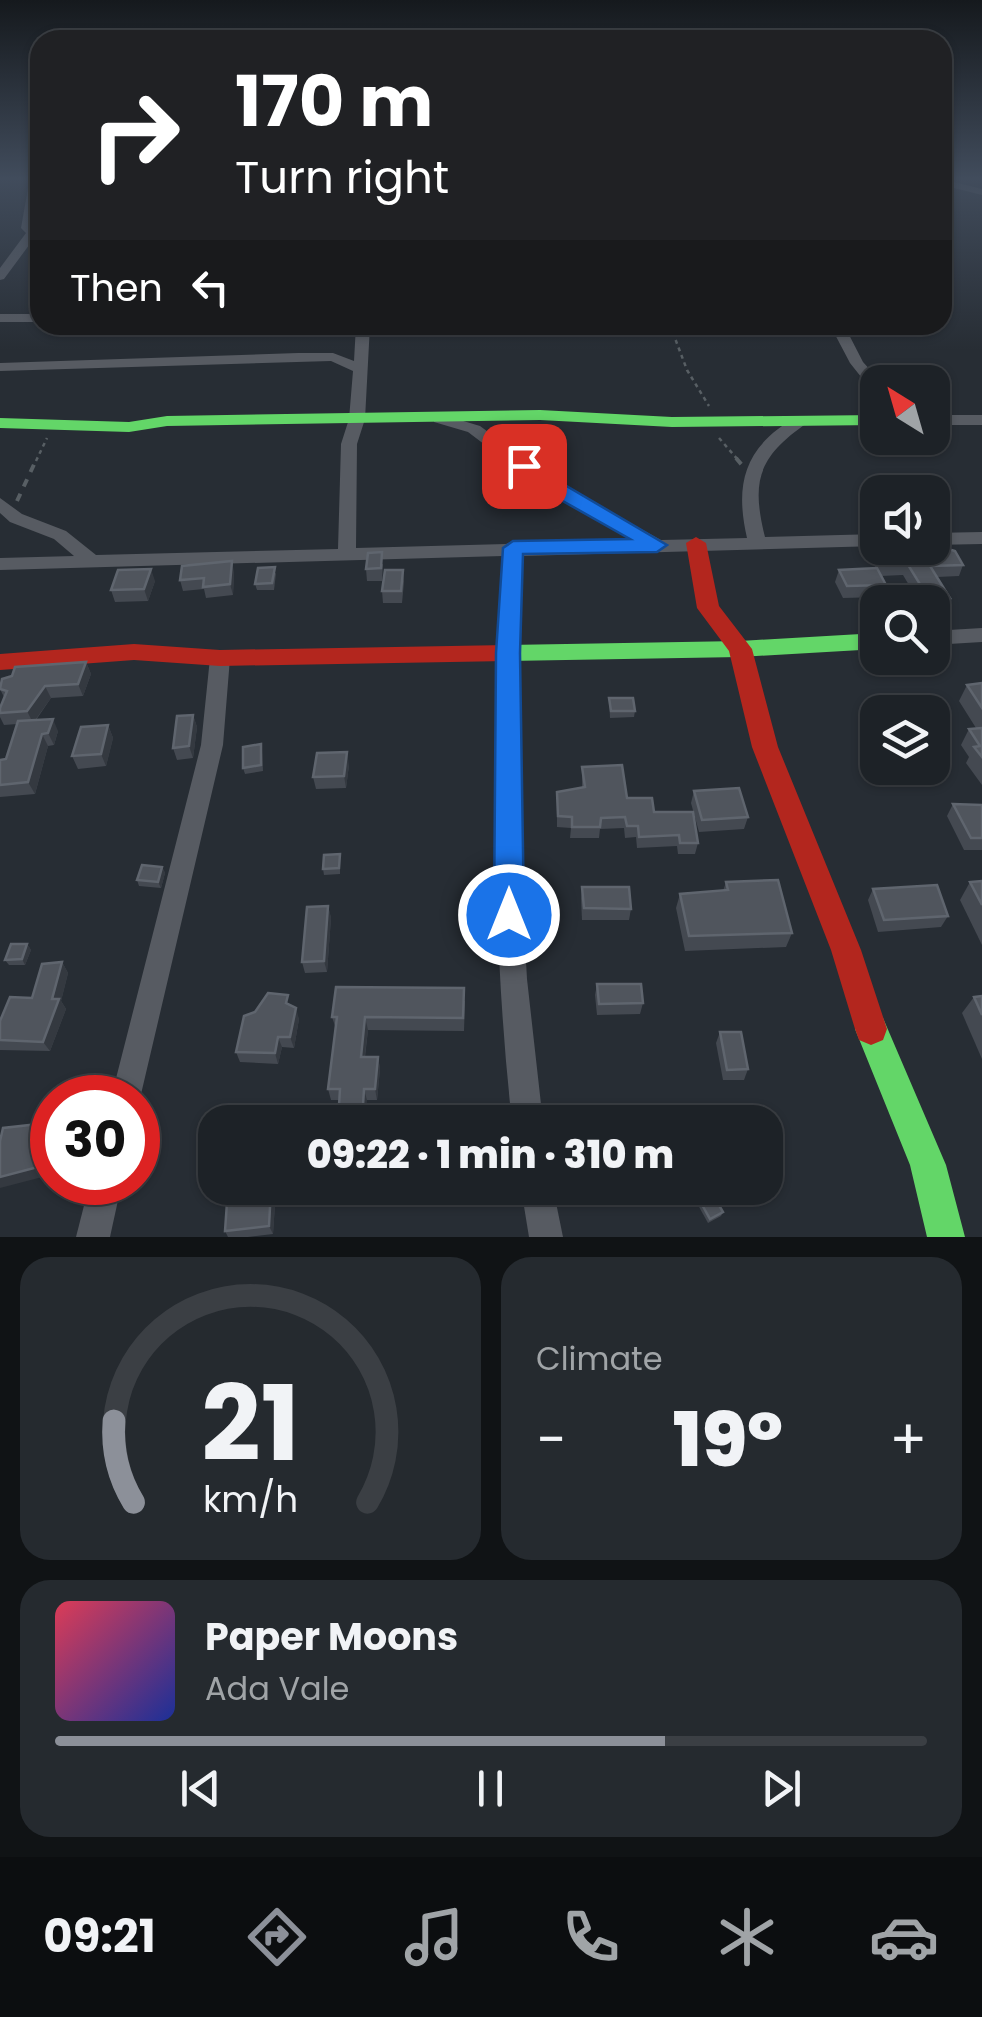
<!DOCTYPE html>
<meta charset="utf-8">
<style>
:root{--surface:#1d2227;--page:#252a2f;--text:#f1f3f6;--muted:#a0a4a7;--line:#3b3f44;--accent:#8c9099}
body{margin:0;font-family:Poppins,sans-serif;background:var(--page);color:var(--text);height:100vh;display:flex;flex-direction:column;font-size:38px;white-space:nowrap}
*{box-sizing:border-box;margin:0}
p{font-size:32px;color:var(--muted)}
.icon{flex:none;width:55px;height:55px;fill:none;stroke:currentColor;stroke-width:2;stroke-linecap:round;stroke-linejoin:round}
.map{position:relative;height:1237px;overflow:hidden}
.sheet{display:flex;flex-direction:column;gap:20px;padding:20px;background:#101315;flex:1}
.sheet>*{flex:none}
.hud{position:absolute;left:30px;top:30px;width:922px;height:305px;border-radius:30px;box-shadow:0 2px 8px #0004,0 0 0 2px var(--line);background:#202124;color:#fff;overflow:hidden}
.needle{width:65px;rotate:323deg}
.fabs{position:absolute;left:860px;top:365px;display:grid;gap:20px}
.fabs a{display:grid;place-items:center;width:90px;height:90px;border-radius:20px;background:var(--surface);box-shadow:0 2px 8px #0004,0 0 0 2px var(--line);font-size:50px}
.speed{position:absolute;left:30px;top:1075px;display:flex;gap:20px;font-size:50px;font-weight:700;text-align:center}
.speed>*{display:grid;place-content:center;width:130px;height:130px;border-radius:50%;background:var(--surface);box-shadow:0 2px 8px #0004,0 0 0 2px var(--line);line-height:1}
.speed .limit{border:15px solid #d22;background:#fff;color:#111}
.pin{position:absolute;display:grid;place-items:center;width:85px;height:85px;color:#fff;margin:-42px;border-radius:20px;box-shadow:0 5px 15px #0006}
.me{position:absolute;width:110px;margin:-55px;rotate:0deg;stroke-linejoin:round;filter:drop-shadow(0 0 8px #0008)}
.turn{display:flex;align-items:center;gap:35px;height:210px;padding:0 40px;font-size:45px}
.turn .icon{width:130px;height:130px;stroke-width:2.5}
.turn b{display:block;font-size:70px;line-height:85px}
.then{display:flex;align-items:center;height:95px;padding:0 40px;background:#0003;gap:20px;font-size:38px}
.big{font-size:75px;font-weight:800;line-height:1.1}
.sheet .widget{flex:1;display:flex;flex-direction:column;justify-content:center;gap:15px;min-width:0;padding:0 35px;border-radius:30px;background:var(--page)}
.sheet .dial{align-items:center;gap:0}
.dial svg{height:260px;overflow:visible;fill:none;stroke:var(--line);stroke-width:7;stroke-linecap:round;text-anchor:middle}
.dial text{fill:var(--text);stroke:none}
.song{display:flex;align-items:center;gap:30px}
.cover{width:120px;height:120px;border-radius:15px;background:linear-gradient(135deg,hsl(350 70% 55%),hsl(230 70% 35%))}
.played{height:10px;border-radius:5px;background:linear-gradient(90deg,var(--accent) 70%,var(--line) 70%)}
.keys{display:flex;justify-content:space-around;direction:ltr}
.heat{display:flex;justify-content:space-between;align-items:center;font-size:55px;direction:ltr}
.sheet .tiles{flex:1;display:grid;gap:20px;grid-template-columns:1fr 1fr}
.widget:last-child{grid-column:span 2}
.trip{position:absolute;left:198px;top:1105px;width:585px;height:100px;border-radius:30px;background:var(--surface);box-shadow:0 2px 8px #0004,0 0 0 2px var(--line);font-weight:800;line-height:100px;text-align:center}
.tabs{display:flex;height:160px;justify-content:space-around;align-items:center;background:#0c0e10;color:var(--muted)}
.tabs .icon{width:70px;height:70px}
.tabs .selected{color:var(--accent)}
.tabs b{font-size:45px;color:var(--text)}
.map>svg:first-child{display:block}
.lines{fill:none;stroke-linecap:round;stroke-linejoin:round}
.path-far1{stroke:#585f64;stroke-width:2.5;stroke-dasharray:4 4;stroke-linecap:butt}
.path{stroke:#585f64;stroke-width:4;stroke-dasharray:8 8;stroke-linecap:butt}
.street{fill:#575b62;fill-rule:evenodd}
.fast{fill:#63d668;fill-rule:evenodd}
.jam{fill:#b3261e;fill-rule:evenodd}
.wall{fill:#444951}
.shaded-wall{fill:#343940}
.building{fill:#50555d;stroke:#5f656e;stroke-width:2.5}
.route{fill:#1a73e8;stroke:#114b97;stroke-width:2.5}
</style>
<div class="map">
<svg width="982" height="1237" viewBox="0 0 982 1237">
<rect width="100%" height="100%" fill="#272d34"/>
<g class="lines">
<g class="path-far1">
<polyline points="670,325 687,370 709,406"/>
<polyline points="719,438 739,461"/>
<polyline points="36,461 47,438"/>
</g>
<g class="path">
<polyline points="736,458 742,465"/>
<polyline points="17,501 37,458"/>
</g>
<g class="street">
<polygon points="30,177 40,177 33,227 38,233 4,279 0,280 0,268 26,233 21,228"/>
<polygon points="942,179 982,189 982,195 942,185"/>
<rect x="0" y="314" width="40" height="8"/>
<path d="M 356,325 L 370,325 L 365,419 L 357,444 L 356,548 L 506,544 L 513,541 L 520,544 L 635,541 L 546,491 L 468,432 L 434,422 L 434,416 L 440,414 L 480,426 L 558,483 L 661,540 L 747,538 C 737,494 740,458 778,429 C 787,422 795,416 807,417 L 807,423 C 758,457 751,481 765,537 L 878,534 L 878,546 L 522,556 L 519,836 L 527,979 L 543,1122 L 512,1122 C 491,933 493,746 503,556 L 0,570 L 0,558 L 74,556 L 54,539 L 10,522 L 0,513 L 0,498 L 22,514 L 66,531 L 96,555 L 338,549 L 341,444 L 349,419 L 353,371 L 331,361 L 0,371 L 0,363 L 298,353 L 333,353 L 354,361 Z"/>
<polygon points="830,325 844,325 863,362 881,382 878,382 878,393 873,392 850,363"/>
<rect x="932" y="415" width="50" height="10"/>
<polygon points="982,532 982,544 932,545 932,533"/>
<polygon points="982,628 982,642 932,645 932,631"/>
<polygon points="220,651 227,653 230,658 223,745 138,1107 138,1098 111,1098 201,745 210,658 213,653"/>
<polygon points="90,1182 122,1182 110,1237 76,1237"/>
<polygon points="521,1188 553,1188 563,1237 529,1237"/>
</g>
<g class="fast">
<polygon points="540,410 672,417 878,415 878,425 672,427 540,420 167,426 129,432 0,428 0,418 129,422 167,416"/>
<polygon points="878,633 878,649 740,657 507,661 495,653 507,645 740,641"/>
<polygon points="871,1013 883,1018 946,1165 965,1237 927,1237 910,1165 855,1029 859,1018"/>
</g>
<g class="jam">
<polygon points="696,537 706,543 719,606 752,649 778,747 861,950 887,1029 883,1040 871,1045 859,1040 855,1029 831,950 752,747 729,651 697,608 686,543"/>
<polygon points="134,644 220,650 507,645 519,653 507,661 220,666 134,660 0,670 0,654"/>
</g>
</g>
<g class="wall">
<polygon points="873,546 963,565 959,576 937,577 950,598 945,610 932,610 932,602 919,602 903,575 881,576 886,585 881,597 843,598 835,582 839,570 876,568 869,557"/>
<polygon points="383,564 382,581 367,581 366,569"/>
<polygon points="403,570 404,582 402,603 383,603 382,591"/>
<polygon points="234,572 233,595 206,598 204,589 183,591 180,580"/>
<polygon points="276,573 274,590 257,590 255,584"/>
<polygon points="155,581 148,601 115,602 111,590"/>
<polygon points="86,662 91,674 83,696 51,698 36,720 58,731 54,745 48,746 35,794 0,797 0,760 6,759 17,724 4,725 0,717 0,708 4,697 0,689"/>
<polygon points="982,683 982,785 966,763 969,757 961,745 969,729 976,728 959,701 967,685"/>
<polygon points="609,698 635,711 634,717 610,718"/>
<polygon points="193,715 197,727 193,758 177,760 173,748"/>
<polygon points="108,725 113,738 106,766 78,769 72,756"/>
<polygon points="262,750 263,771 245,774 243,768"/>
<polygon points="349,765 346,788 316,789 313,777"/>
<polygon points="582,767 627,798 654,812 698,843 695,854 678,854 677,846 637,848 636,837 625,838 624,828 600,829 599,838 570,838 571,828 557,827 557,792 582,787"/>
<polygon points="694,791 748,817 744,829 699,832 691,803"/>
<polygon points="953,804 982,805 982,850 964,850 947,816"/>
<polygon points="340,854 340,874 324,875 323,869"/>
<polygon points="162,867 165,873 161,888 139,886 137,880"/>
<polygon points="982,881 982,945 960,900 970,882"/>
<polygon points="726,882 792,933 786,947 685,951 676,908 680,894 723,891"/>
<polygon points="582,887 631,909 629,920 582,920 581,899"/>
<polygon points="873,889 948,916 941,927 878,932 868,900"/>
<polygon points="328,906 331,918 327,972 305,973 302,962"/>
<polygon points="27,944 31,950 25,965 9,965 5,960"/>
<polygon points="62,962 68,973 61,1001 66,1009 50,1051 0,1050 0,1021 32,998"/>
<polygon points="597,984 643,1003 640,1014 597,1015 595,995"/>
<polygon points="982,996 982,1059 962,1013 974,997"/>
<polygon points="465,1001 464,1031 368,1030 365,1057 378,1057 380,1069 377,1100 331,1100 328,1089 336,1029 332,1017"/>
<polygon points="292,1006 299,1019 294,1048 282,1047 278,1064 240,1062 236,1052"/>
<polygon points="720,1032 748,1069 744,1080 723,1080 716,1043"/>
<polygon points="215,1127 215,1154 204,1155 201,1150"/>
<polygon points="228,1188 276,1188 273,1234 248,1237 228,1237 225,1231"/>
<polygon points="700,1201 723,1212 721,1216 708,1223 698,1205"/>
</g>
<g class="shaded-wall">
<polygon points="232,561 234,572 233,595 230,584"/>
<polygon points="151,569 155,581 148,601 144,589"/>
<polygon points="86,662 91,674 83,696 78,684"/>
<polygon points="45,686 51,698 33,723 27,711"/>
<polygon points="193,715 197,727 193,758 189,746"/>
<polygon points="53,719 58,731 54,745 48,733"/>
<polygon points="108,725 113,738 106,766 101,754"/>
<polygon points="42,734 48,746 35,794 28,782"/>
<polygon points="347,752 349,765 346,788 344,776"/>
<polygon points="162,867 165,873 161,888 158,882"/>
<polygon points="328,906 331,918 327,972 324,961"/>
<polygon points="27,944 31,950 25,965 22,959"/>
<polygon points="62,962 68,973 61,1001 66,1009 50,1051 43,1042"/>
<polygon points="296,1008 299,1019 294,1048 290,1037"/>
<polygon points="365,1017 368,1030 363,1069 361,1057"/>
<polygon points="278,1037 282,1047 278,1064 275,1053"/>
<polygon points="378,1057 380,1069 377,1100 375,1089"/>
<polygon points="364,1089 367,1100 366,1122 362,1122"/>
<polygon points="48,1123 52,1129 52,1148 46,1176 0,1188 0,1177"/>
<polygon points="271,1188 276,1188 273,1234 269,1226"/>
</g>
<g class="building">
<polygon points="932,544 955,551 963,565 930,566 950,598 929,599 907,563 884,564 873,546 878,545 878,548 932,548"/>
<polygon points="382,552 381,568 366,569 368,553"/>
<polygon points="232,561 230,584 203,587 204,578 180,580 182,566"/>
<polygon points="275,567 272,583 255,584 258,568"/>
<polygon points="877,568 886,585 847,586 839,570"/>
<polygon points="151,569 144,589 111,590 118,570"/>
<polygon points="385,570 403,570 401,591 382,591"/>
<polygon points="86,662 78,684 45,686 27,711 0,713 0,708 7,691 0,689 2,679 12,676 15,667"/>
<polygon points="982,683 982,708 967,685"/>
<polygon points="609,698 633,698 635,711 611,711"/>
<polygon points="193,715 189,746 173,748 177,716"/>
<polygon points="53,719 48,733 42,734 28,782 0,785 0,760 6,759 18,721"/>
<polygon points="108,725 101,754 72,756 81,727"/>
<polygon points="982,728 982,757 974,747 980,746 969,729"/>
<polygon points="261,744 261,765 243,768 243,747"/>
<polygon points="347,752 344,776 313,777 317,753"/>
<polygon points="622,765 627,798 652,798 654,812 693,812 698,843 680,843 679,835 639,837 638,826 627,826 625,817 601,818 600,827 572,827 572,817 558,816 557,792 585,787 582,767"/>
<polygon points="739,788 748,817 702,820 694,791"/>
<polygon points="953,804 982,805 982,838 971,838"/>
<polygon points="340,854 339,868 323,869 324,855"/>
<polygon points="142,865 162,867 158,882 137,880"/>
<polygon points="778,880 792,933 689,936 680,894 728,890 726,882"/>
<polygon points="982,881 982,905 970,882"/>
<polygon points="937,885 948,916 884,920 873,889"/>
<polygon points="582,887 629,887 631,909 584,908"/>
<polygon points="328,906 324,961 302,962 307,907"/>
<polygon points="11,944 27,944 22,959 5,960"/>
<polygon points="62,962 52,999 59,999 43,1042 0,1040 0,1021 10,997 32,998 42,964"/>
<polygon points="597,984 641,984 643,1003 599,1004"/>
<polygon points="336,987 464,988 463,1018 365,1017 361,1057 378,1057 375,1089 364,1089 362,1122 338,1122 340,1089 328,1089 337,1017 332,1017"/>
<polygon points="268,993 288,995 286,1003 296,1008 290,1037 278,1037 275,1053 236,1052 244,1016 255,1012"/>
<polygon points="982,996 982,1015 974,997"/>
<polygon points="720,1032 741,1032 748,1069 727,1070"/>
<polygon points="48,1123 38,1167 0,1177 0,1141 3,1128"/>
<polygon points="215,1127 215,1149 201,1150 203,1129"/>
<polygon points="228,1188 271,1188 269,1226 225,1231"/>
<polygon points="712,1193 723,1212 710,1219 700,1201"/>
</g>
<linearGradient id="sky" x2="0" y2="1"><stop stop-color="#15191d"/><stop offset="0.51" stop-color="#414c5c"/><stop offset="1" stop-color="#414c5c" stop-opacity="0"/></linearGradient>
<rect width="982" height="350" fill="url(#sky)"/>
<polygon class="route" points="524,461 667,545 657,552 523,554 520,653 524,915 519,925 509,929 498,925 494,915 496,653 503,548 513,541 630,539 545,491 515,466"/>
</svg>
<div class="fabs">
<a><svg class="needle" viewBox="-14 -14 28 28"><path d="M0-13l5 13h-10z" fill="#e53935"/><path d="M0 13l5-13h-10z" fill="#a0a4a7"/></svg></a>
<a><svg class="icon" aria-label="sound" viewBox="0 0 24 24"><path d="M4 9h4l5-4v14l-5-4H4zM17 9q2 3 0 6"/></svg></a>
<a><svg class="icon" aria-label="search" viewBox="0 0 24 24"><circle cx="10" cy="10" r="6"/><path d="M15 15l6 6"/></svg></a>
<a><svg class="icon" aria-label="layers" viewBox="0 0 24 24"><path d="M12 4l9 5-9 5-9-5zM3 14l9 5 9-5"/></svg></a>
</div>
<div class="speed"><div class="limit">30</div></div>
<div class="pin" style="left:524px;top:466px;background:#d93025"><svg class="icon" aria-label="arrive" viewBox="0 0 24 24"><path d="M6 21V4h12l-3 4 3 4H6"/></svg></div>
<svg class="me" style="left:509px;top:915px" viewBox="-20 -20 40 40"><circle r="17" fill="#1a73e8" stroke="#fff" stroke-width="3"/><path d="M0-11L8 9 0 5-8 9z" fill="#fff"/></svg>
<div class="trip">09:22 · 1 min · 310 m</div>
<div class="hud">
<div class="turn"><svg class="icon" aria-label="right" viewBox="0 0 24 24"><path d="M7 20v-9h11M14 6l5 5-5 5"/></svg><div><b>170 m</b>Turn right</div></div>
<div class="then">Then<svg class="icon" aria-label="left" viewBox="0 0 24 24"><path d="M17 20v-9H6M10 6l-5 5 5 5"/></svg></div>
</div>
</div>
<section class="sheet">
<div class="tiles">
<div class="widget dial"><svg viewBox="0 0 100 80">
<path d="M14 69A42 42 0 1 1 86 69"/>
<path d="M14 69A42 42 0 0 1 8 44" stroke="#8c9099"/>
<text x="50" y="56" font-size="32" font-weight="700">21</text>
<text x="50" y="72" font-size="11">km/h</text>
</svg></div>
<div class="widget"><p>Climate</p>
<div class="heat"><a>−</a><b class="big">19°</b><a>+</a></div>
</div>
<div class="widget">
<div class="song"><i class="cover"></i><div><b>Paper Moons</b><p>Ada Vale</p></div></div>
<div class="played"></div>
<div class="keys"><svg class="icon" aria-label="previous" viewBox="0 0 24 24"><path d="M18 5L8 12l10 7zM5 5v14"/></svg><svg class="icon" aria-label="pause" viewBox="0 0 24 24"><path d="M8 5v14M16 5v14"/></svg><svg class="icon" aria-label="next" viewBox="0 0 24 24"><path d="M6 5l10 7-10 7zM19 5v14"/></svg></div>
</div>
</div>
</section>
<nav class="tabs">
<b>09:21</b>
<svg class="icon selected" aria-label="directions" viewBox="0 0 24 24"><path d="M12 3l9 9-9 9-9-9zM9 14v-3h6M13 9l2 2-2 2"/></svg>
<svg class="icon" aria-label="music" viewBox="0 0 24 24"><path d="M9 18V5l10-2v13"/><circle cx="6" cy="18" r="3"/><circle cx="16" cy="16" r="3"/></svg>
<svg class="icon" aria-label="phone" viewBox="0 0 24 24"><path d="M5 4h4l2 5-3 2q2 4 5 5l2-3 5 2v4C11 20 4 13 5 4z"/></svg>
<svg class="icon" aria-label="climate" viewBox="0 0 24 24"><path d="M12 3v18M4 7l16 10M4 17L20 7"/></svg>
<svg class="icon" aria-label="car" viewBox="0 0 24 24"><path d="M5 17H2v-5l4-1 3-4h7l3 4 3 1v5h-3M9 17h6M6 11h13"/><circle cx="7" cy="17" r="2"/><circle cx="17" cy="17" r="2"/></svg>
</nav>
